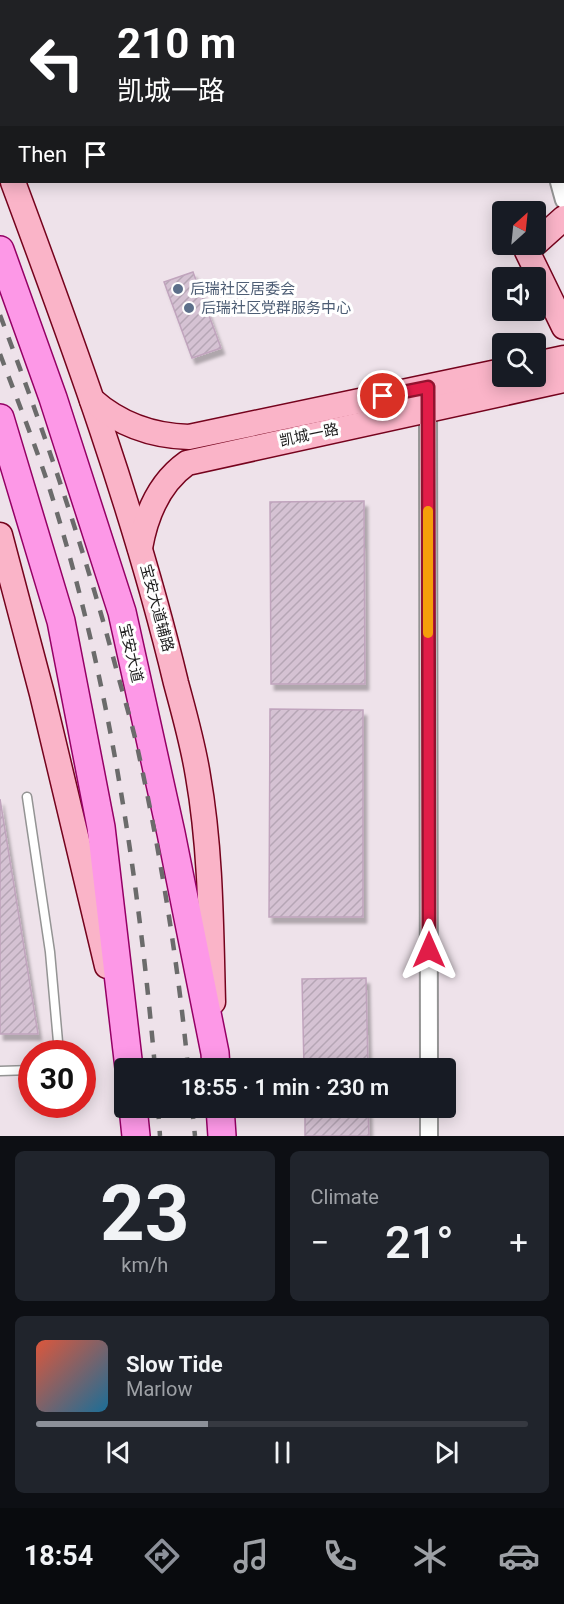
<!DOCTYPE html>
<meta charset="utf-8">
<style>
:root{--surface:#171b24;--page:#20242c;--text:#f1f3f6;--muted:#9ea1a6;--line:#363941;--accent:#8c9099}
body{margin:0;font-family:Roboto,"Noto Sans SC",sans-serif;background:var(--page);color:var(--text);height:100vh;display:flex;flex-direction:column;font-size:22px;white-space:nowrap}
*{box-sizing:border-box;margin:0}
p{font-size:20px;color:var(--muted)}
.icon{flex:none;width:33px;height:33px;fill:none;stroke:currentColor;stroke-width:2;stroke-linecap:round;stroke-linejoin:round}
.map{position:relative;height:1136px;overflow:hidden}
.panel{display:flex;flex-direction:column;gap:15px;padding:15px;background:#0d0f14;flex:1}
.panel>*{flex:none}
.hud{position:absolute;left:0px;top:0px;width:564px;height:183px;box-shadow:0 3px 15px #0003;background:#202124;color:#fff;overflow:hidden}
.needle{width:39px;rotate:27deg}
.controls{position:absolute;left:492px;top:201px;display:grid;gap:12px}
.controls a{display:grid;place-items:center;width:54px;height:54px;border-radius:6px;background:var(--surface);box-shadow:0 3px 15px #0003;font-size:30px}
.speed{position:absolute;left:18px;top:1040px;display:flex;gap:12px;font-size:30px;font-weight:700;text-align:center}
.speed>*{display:grid;place-content:center;width:78px;height:78px;border-radius:50%;background:var(--surface);box-shadow:0 3px 15px #0003;line-height:1}
.speed .limit{border:9px solid #d22;background:#fff;color:#111}
.pin{position:absolute;display:grid;place-items:center;width:51px;height:51px;color:#fff;margin:-26px;border:3px solid #fff;border-radius:50%;box-shadow:0 2px 6px #0007}
.me{position:absolute;width:66px;margin:-33px;rotate:0deg;stroke-linejoin:round;filter:drop-shadow(0 0 4px #0008)}
.turn{display:flex;align-items:center;gap:21px;height:126px;padding:0 18px;font-size:27px}
.turn .icon{width:78px;height:78px;stroke-width:2.5}
.turn b{display:block;font-size:42px;line-height:51px}
.then{display:flex;align-items:center;height:57px;padding:0 18px;background:#0003;gap:12px;font-size:22px}
.big{font-size:45px;font-weight:600;line-height:1.1}
.panel .card{flex:1;display:flex;flex-direction:column;justify-content:center;gap:9px;min-width:0;padding:0 21px;border-radius:9px;background:var(--page)}
.panel .dial{align-items:center;gap:0}
.dial b{font-size:78px;line-height:1}
.song{display:flex;align-items:center;gap:18px}
.cover{width:72px;height:72px;border-radius:9px;background:linear-gradient(135deg,hsl(10 70% 55%),hsl(200 70% 35%))}
.played{height:6px;border-radius:3px;background:linear-gradient(90deg,var(--accent) 35%,var(--line) 35%)}
.keys{display:flex;justify-content:space-around;direction:ltr}
.heat{display:flex;justify-content:space-between;align-items:center;font-size:33px;direction:ltr}
.panel .tiles{flex:1;display:grid;gap:15px;grid-template-columns:1fr 1fr}
.card:last-child{grid-column:span 2}
.trip{position:absolute;left:114px;top:1058px;width:342px;height:60px;border-radius:6px;background:var(--surface);box-shadow:0 3px 15px #0003;font-weight:600;line-height:60px;text-align:center}
.menu{display:flex;height:96px;justify-content:space-around;align-items:center;background:#090b0e;color:var(--muted)}
.menu .icon{width:42px;height:42px}
.menu .selected{color:var(--accent)}
.menu b{font-size:27px;color:var(--text)}
.map>svg:first-child{display:block}
.building{fill:url(#building-hatch);stroke:#c0a4bd;stroke-width:1.5;filter:url(#shadow)}
.lines{fill:none;stroke-linecap:round;stroke-linejoin:round}
.lane-casing{stroke:#949494;stroke-width:11}
.street-casing{stroke:#949494;stroke-width:20}
.secondary-casing{stroke:#75031d;stroke-width:27}
.primary-casing{stroke:#950065;stroke-width:30}
.lane{stroke:#fff;stroke-width:8}
.street{stroke:#fff;stroke-width:16}
.secondary{stroke:#fab4c8;stroke-width:24}
.primary{stroke:#fd98e7;stroke-width:27}
.rail{stroke:#6b6b6b;stroke-width:4.5;stroke-dasharray:12 12;stroke-linecap:butt}
.route-casing{stroke:#92132f;stroke-width:15}
.route{stroke:#e11d48;stroke-width:10}
.slow{stroke:#f59e0b;stroke-width:10}
.service-dot{fill:#5c6f8a;stroke:#fff;stroke-width:2}
.labels{text-anchor:middle;dominant-baseline:central;stroke-width:6;stroke-linejoin:round;paint-order:stroke}
.service-label{font-size:15px;fill:#4e5e75;stroke:#fff;text-anchor:start}
.street-label{font-size:15px;fill:#1d1d1d;stroke:#fff}
</style>
<div class="map">
<svg width="564" height="1136" viewBox="0 0 564 1136">
<defs>
<pattern id="building-hatch" width="6" height="6" patternUnits="userSpaceOnUse" patternTransform="scale(1.5)"><rect width="6" height="6" fill="#d5c2d3"/><path d="M-1 1l2-2M0 6l6-6M5 7l2-2" fill="none" stroke="#b6a6b5"/></pattern>
<filter id="shadow"><feDropShadow dx="3.5" dy="6" stdDeviation="1.5" flood-color="#0004"/></filter>
</defs>
<rect width="100%" height="100%" fill="#eee2ea"/>
<g class="building">
<polygon points="193,272 221,348 192,358 164,282"/>
<polygon points="364,501 365,684 271,684 270,502"/>
<polygon points="270,709 363,710 363,917 269,917"/>
<polygon points="0,799 38,1034 0,1034"/>
<polygon points="366,978 368,1068 304,1068 302,979"/>
<polygon points="305,1107 368,1107 369,1136 305,1136"/>
</g>
<g class="lines">
<g class="lane-casing">
<g id="lane">
<polyline points="27,797 50,952 59,1053"/>
<polyline points="0,1071 32,1070"/>
</g>
</g>
<g class="street-casing">
<g id="street">
<polyline points="509,0 510,2"/>
<polyline points="559,182 564,200"/>
<polyline points="428,400 429,1068"/>
<polyline points="429,1107 429,1136"/>
</g>
</g>
<g class="secondary-casing">
<g id="secondary">
<polyline points="0,147 2,151"/>
<path d="M 13,182 C 74,346 135,512 176,683 C 184,713 193,744 198,776 C 211,850 211,927 213,1002"/>
<polyline points="536,243 564,218"/>
<polyline points="534,244 527,251 564,327"/>
<polyline points="536,364 564,358"/>
<path d="M 92,400 C 119,424 153,436 189,437 L 502,371"/>
<polyline points="0,535 42,694 107,966"/>
<path d="M 140,548 C 146,514 159,483 187,463 L 564,380"/>
</g>
</g>
<g class="primary-casing">
<g id="primary">
<polyline points="0,250 53,398 122,612 171,833 215,1053 216,1068"/>
<polyline points="0,418 61,621 101,827 129,1068"/>
<polyline points="133,1107 136,1136"/>
<polyline points="220,1107 222,1136"/>
</g>
</g>
<use href="#lane" class="lane"/>
<use href="#street" class="street"/>
<use href="#secondary" class="secondary"/>
<use href="#primary" class="primary"/>
<g class="rail">
<path d="M 0,315 C 44,431 84,548 116,668 C 123,694 131,720 137,746 C 160,850 178,962 188,1068"/>
<path d="M 0,354 C 17,399 35,444 50,490 C 109,677 138,873 155,1068"/>
<polyline points="158,1107 160,1136"/>
<polyline points="192,1107 195,1136"/>
</g>
</g>
<g class="lines">
<g class="route-casing">
<polyline id="route" points="383,396 428,387 429,950"/>
</g>
<use href="#route" class="route"/>
<polyline class="slow" points="428,511 428,633"/>
</g>
<g class="service-dot">
<circle cx="178" cy="289" r="6"/>
<circle cx="189" cy="308" r="6"/>
</g>
<g class="labels">
<g class="service-label">
<text x="190" y="289">后瑞社区居委会</text>
<text x="201" y="308">后瑞社区党群服务中心</text>
</g>
<g class="street-label">
<text transform="translate(309 435) rotate(-12)">凯城一路</text>
<text transform="translate(157 608) rotate(75)">宝安大道辅路</text>
<text transform="translate(131 653) rotate(77)">宝安大道</text>
</g>
</g>
</svg>
<div class="controls">
<a><svg class="needle" viewBox="-14 -14 28 28"><path d="M0-13l5 13h-10z" fill="#e53935"/><path d="M0 13l5-13h-10z" fill="#9ea1a6"/></svg></a>
<a><svg class="icon" aria-label="sound" viewBox="0 0 24 24"><path d="M4 9h4l5-4v14l-5-4H4zM17 9q2 3 0 6"/></svg></a>
<a><svg class="icon" aria-label="search" viewBox="0 0 24 24"><circle cx="10" cy="10" r="6"/><path d="M15 15l6 6"/></svg></a>
</div>
<div class="speed"><div class="limit">30</div></div>
<div class="pin" style="left:383px;top:396px;background:#d93025"><svg class="icon" aria-label="arrive" viewBox="0 0 24 24"><path d="M6 21V4h12l-3 4 3 4H6"/></svg></div>
<svg class="me" style="left:429px;top:950px" viewBox="-20 -20 40 40"><path d="M0-17L14 15 0 8-14 15z" fill="#e11d48" stroke="#fff" stroke-width="4"/></svg>
<div class="trip">18:55 · 1 min · 230 m</div>
<div class="hud">
<div class="turn"><svg class="icon" aria-label="left" viewBox="0 0 24 24"><path d="M17 20v-9H6M10 6l-5 5 5 5"/></svg><div><b>210 m</b>凯城一路</div></div>
<div class="then">Then<svg class="icon" aria-label="arrive" viewBox="0 0 24 24"><path d="M6 21V4h12l-3 4 3 4H6"/></svg></div>
</div>
</div>
<section class="panel">
<div class="tiles">
<div class="card dial"><b>23</b><p>km/h</p></div>
<div class="card"><p>Climate</p>
<div class="heat"><a>−</a><b class="big">21°</b><a>+</a></div>
</div>
<div class="card">
<div class="song"><i class="cover"></i><div><b>Slow Tide</b><p>Marlow</p></div></div>
<div class="played"></div>
<div class="keys"><svg class="icon" aria-label="previous" viewBox="0 0 24 24"><path d="M18 5L8 12l10 7zM5 5v14"/></svg><svg class="icon" aria-label="pause" viewBox="0 0 24 24"><path d="M8 5v14M16 5v14"/></svg><svg class="icon" aria-label="next" viewBox="0 0 24 24"><path d="M6 5l10 7-10 7zM19 5v14"/></svg></div>
</div>
</div>
</section>
<nav class="menu">
<b>18:54</b>
<svg class="icon selected" aria-label="directions" viewBox="0 0 24 24"><path d="M12 3l9 9-9 9-9-9zM9 14v-3h6M13 9l2 2-2 2"/></svg>
<svg class="icon" aria-label="music" viewBox="0 0 24 24"><path d="M9 18V5l10-2v13"/><circle cx="6" cy="18" r="3"/><circle cx="16" cy="16" r="3"/></svg>
<svg class="icon" aria-label="phone" viewBox="0 0 24 24"><path d="M5 4h4l2 5-3 2q2 4 5 5l2-3 5 2v4C11 20 4 13 5 4z"/></svg>
<svg class="icon" aria-label="climate" viewBox="0 0 24 24"><path d="M12 3v18M4 7l16 10M4 17L20 7"/></svg>
<svg class="icon" aria-label="car" viewBox="0 0 24 24"><path d="M5 17H2v-5l4-1 3-4h7l3 4 3 1v5h-3M9 17h6M6 11h13"/><circle cx="7" cy="17" r="2"/><circle cx="17" cy="17" r="2"/></svg>
</nav>
